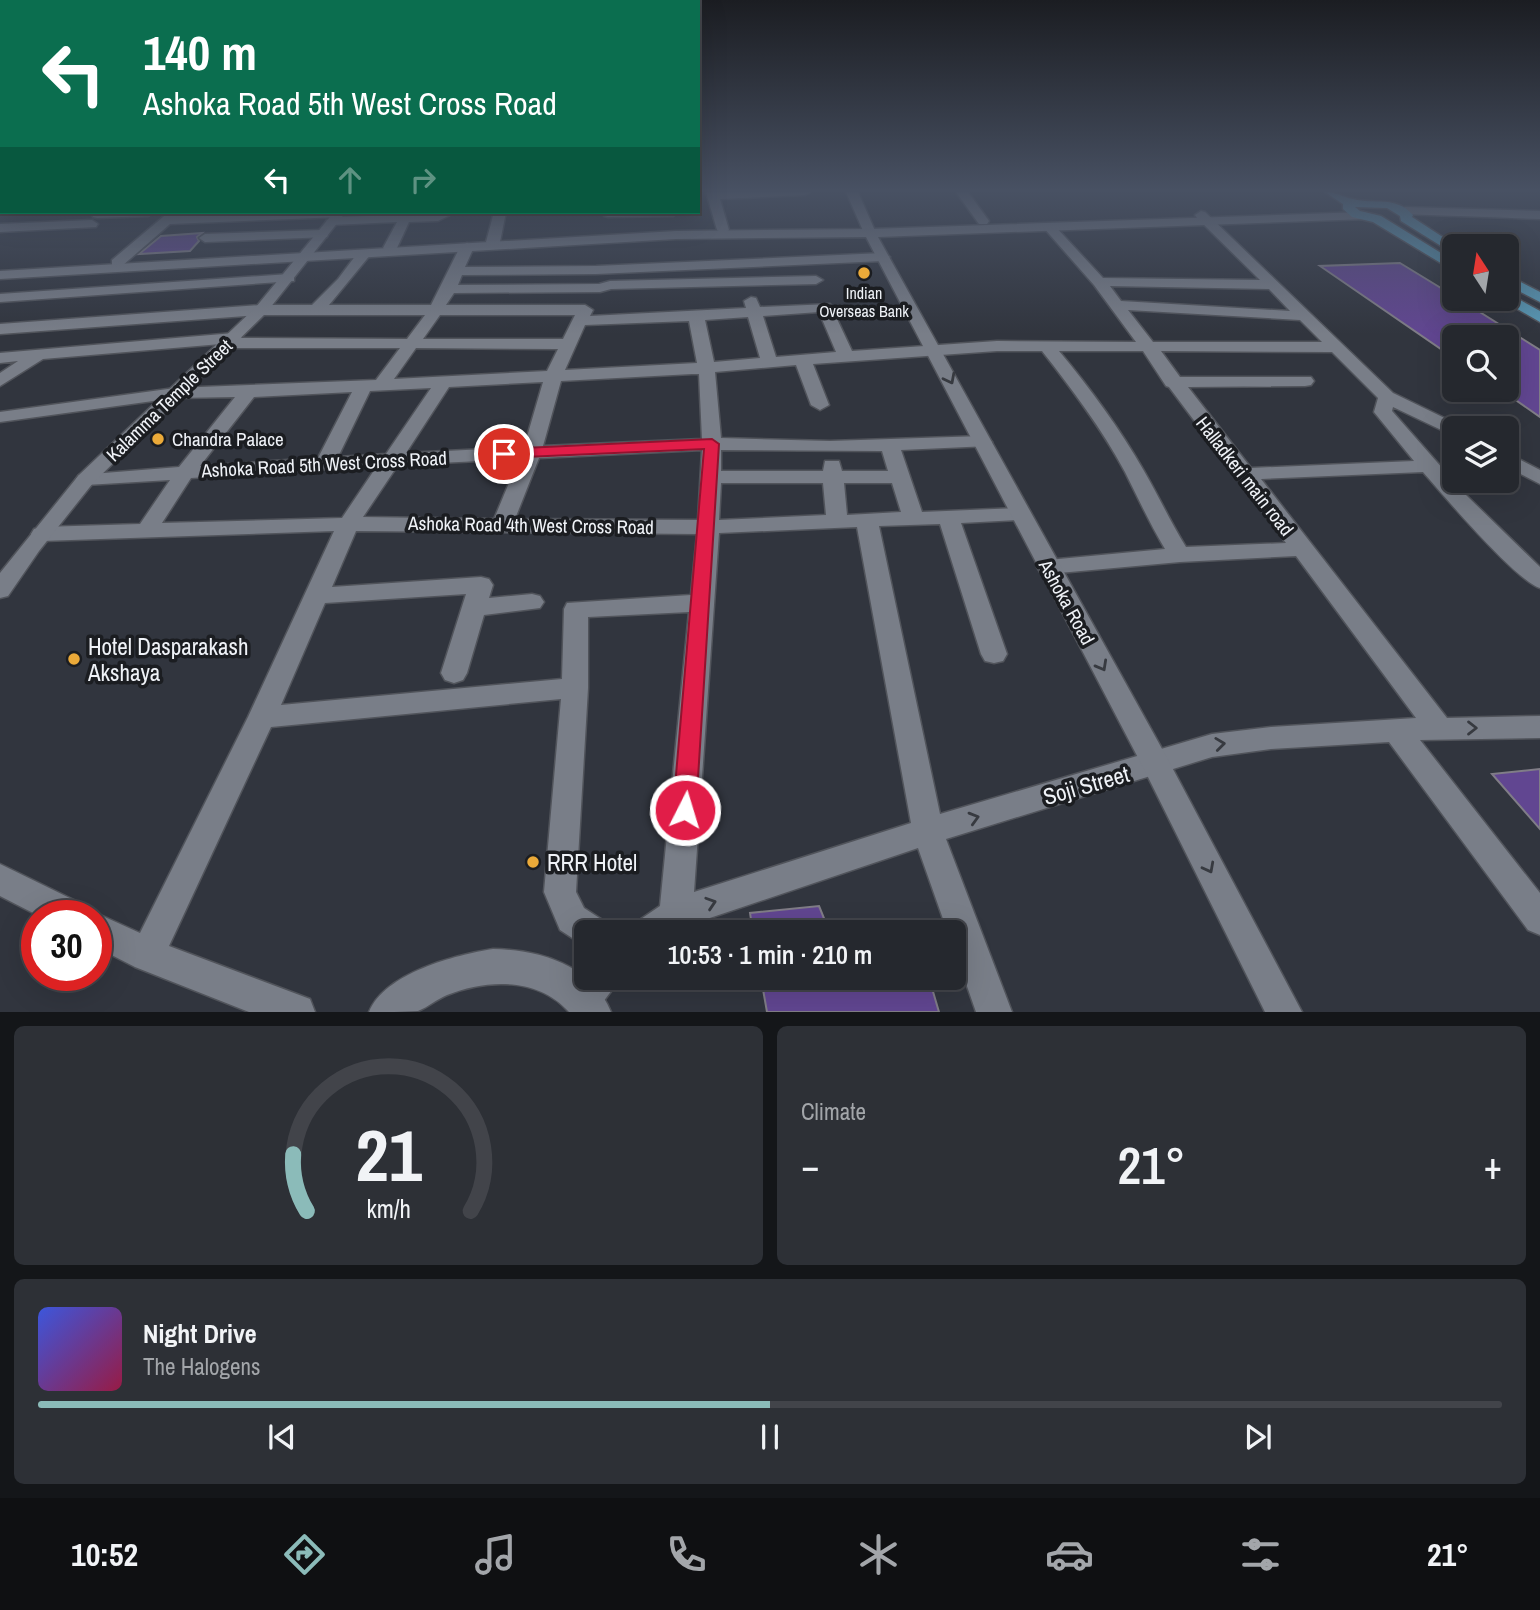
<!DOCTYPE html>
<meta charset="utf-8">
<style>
:root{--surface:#25282e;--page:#2d3036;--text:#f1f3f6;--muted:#a3a6aa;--line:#42444a;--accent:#8bbbb9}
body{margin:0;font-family:"Archivo Narrow",sans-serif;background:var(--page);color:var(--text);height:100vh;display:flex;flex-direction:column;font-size:26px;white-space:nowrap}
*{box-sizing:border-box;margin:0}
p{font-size:23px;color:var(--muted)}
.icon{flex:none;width:38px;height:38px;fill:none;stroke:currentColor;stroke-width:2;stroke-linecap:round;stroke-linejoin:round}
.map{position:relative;height:1012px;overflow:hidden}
.sheet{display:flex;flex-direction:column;gap:14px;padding:14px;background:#141619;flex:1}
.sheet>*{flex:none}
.banner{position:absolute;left:0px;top:0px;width:700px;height:214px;box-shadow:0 7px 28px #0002,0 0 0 2px var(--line);background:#0b6e4f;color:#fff;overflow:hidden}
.needle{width:46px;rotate:348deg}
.controls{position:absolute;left:1442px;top:234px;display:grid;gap:14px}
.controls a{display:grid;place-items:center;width:77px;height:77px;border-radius:10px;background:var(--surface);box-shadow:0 7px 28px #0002,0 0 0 2px var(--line);font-size:35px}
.speed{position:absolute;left:21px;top:900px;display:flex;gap:14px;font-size:35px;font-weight:700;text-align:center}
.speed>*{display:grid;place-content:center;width:91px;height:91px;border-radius:50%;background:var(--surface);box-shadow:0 7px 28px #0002,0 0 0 2px var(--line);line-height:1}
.speed .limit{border:10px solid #d22;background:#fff;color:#111}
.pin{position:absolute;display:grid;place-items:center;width:60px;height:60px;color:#fff;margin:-30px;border:4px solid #fff;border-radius:50%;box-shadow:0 2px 7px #0007}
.me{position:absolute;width:77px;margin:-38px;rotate:5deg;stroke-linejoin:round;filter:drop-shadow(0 0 5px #0008)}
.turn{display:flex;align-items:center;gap:24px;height:147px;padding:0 28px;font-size:32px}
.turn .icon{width:91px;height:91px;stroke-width:2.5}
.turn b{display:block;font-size:49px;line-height:60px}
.lanes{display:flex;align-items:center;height:66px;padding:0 28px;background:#0003;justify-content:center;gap:35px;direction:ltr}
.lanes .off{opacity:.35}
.big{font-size:52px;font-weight:600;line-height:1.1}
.sheet .card{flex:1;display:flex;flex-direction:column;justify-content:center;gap:10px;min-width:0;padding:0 24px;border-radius:10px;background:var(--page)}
.sheet .dial{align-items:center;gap:0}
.dial svg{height:182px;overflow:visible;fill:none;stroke:var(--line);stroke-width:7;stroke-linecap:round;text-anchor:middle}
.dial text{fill:var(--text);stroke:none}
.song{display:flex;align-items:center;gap:21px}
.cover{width:84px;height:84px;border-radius:10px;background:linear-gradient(135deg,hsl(230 70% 55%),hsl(340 70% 35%))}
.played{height:7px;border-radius:4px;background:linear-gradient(90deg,var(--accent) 50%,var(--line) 50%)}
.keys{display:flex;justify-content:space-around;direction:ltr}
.heat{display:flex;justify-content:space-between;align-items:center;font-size:38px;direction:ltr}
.sheet .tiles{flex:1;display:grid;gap:14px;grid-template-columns:1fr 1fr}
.card:last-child{grid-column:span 2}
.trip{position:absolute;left:574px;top:920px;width:392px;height:70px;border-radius:10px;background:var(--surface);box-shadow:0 7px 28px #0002,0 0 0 2px var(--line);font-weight:600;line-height:70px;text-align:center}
.menu{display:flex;height:112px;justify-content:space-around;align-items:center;background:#0f1012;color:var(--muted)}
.menu .icon{width:49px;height:49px}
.menu .current{color:var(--accent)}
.menu b{font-size:32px;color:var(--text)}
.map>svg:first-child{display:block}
.building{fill:#614691;stroke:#807d87;stroke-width:2}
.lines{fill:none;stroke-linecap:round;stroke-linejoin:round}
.minor-casing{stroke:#51545b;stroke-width:3}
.tertiary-casing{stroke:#51545b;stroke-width:3}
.secondary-casing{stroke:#51545b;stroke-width:3}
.primary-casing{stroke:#51545b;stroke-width:3}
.minor{fill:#797e88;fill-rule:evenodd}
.tertiary{fill:#797e88;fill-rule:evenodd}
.secondary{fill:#797e88;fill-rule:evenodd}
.primary{fill:#5999b6;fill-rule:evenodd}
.oneway{stroke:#373a40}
.route{fill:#e11d48;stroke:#92132f;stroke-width:2}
.poi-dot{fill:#ebaa39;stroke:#1b1d21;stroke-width:2.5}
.labels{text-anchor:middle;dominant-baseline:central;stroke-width:7;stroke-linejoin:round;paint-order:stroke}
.far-poi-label{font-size:16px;fill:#eff2f7;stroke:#1b1d21}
.street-label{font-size:19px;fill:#eff2f7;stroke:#1b1d21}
.poi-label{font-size:19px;fill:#eff2f7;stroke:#1b1d21;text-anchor:start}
.near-poi-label{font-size:23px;fill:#eff2f7;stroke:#1b1d21;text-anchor:start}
.near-street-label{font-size:23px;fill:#eff2f7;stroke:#1b1d21}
</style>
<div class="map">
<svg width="1540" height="1012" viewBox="0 0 1540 1012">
<rect width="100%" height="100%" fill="#31353e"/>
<g class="building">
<polygon points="202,233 197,237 199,241 190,251 139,254 161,236"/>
<polygon points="1400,263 1454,296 1454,299 1459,299 1540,350 1540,417 1507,394 1507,338 1454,338 1454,358 1320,266"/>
<polygon points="1540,769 1540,829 1492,774"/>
<polygon points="819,906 830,933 753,933 750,913"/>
<polygon points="761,978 929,978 939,1012 767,1012"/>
</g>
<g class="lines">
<g class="minor-casing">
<g id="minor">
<polygon points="706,192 811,192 805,195 720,199 729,230 723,234 717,230"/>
<polygon points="956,192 968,192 989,221 987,224 979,224"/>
<path d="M 1201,211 L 1205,212 L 1393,393 L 1461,426 L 1462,429 L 1454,429 L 1454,436 L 1393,407 L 1392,411 L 1466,495 L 1540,567 L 1540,588 C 1516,581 1443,495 1423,472 L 1261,479 L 1447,718 L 1540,716 L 1540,738 L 1420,740 L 1540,893 L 1540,935 L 1528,930 L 1389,742 L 1271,749 L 1212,757 L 946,839 L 1012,1012 L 976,1012 L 954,949 L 954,933 L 948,933 L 918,848 L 686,926 L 678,933 L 633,933 L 638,921 L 660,906 L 689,612 L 588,617 L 588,688 L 576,892 L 584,908 L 604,921 L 609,933 L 586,933 L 586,947 L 560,930 L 544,892 L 561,699 L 271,727 L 169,946 L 310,999 L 315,1012 L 249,1012 L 135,967 L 96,947 L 96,915 L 89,915 L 96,913 L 140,933 L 248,717 L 334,531 L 42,541 L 34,539 L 31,534 L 34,529 L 42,527 L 140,524 L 170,480 L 86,485 L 79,483 L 76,479 L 79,475 L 179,467 L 235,397 L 175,398 L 0,422 L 0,412 L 175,388 L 376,380 L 400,348 L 228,348 L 221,344 L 43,359 L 0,386 L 0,373 L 18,361 L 0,363 L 0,353 L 234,333 L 242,338 L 407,339 L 425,315 L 261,315 L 0,334 L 0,324 L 261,305 L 312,305 L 338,279 L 359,251 L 364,250 L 371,254 L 329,305 L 431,305 L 460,247 L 467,243 L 474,247 L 465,267 L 596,266 L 883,253 L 890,257 L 883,261 L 596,274 L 462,275 L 458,285 L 599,284 L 610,281 L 816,276 L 823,280 L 816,284 L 611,289 L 600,292 L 454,293 L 446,305 L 585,305 L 593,310 L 590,316 L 746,308 L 744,301 L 751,297 L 756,298 L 760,307 L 830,304 L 852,351 L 997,341 L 1136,342 L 1094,285 L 1043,227 L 1045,224 L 1053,224 L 1103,278 L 1260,280 L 1197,218 L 1195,215 ZM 1110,286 L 1269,289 L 1290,311 L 1121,301 ZM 1128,310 L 1300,320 L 1322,342 L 1153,342 ZM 819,312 L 836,352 L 776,357 L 763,316 ZM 440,315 L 575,315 L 563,339 L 423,339 ZM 748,317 L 760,358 L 714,362 L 705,320 ZM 689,321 L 697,363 L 565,370 L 585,325 ZM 416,348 L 558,349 L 547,371 L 394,379 ZM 997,351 L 1042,351 C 1072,389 1102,429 1125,472 C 1138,498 1150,524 1165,549 L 1048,560 L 1040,562 L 1037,567 L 1040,572 L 1048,574 L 1180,562 L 1296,556 L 1416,718 L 1271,727 L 1212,734 L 940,814 L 879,526 L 940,524 L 981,654 L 985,661 L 994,663 L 1003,661 L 1007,654 L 961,523 L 1020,520 L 1028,519 L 1031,514 L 1028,509 L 1020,508 L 922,512 L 901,450 L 989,446 L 992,442 L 982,436 L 830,441 L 721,438 L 715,372 L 796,365 L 811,405 L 820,410 L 829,405 L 813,364 ZM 1059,351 L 1143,351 L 1166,386 L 1169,387 L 1286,543 L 1186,547 C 1171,523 1159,497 1144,471 C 1120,429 1090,388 1059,351 ZM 1161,351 L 1332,352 L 1378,398 L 1374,412 L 1414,461 L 1251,468 L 1188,387 L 1305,386 L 1311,385 L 1314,381 L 1311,377 L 1180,377 ZM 692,374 L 699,374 L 702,439 L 543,446 L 561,381 ZM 543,382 L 524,447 L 406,453 L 449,387 ZM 431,388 L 386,454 L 338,457 L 370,391 ZM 352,392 L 318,458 L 200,466 L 254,397 ZM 702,450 L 698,520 L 515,519 L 539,458 ZM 721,450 L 882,451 L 888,471 L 842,471 L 839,461 L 825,461 L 823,471 L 721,471 ZM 519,459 L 494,519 L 363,517 L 398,465 ZM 377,466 L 342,518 L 162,523 L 191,478 ZM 721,483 L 823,483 L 826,515 L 719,520 ZM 844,483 L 892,483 L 901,512 L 847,515 ZM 857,527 L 911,823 L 694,892 L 719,533 ZM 356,531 L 697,534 L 691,595 L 567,603 L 564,609 L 562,679 L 281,705 L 325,603 L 466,594 L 441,673 L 445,680 L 454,683 L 463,680 L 467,673 L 484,615 L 540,608 L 544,602 L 540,596 L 532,594 L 489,598 L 493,585 L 489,579 L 481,577 L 332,587 Z"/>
<polygon points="92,212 154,212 148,216 97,218 93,217"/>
<polygon points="169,212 182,212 179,216 280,212 345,213 339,217 170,224 122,266 112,266 112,260"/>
<polygon points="402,212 414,212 413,214 456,212 438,221 409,222 397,248 390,252 383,248 397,222 332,225 326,221 332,217 401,215"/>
<polygon points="494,212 506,212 500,242 493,246 486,242"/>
<polygon points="603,212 679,212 673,216 608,217 604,216"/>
<polygon points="92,220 98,224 96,227 0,232 0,224"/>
<polygon points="322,230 328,234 327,237 205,242 199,238 205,234"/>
<polygon points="289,274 294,275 294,281 0,302 0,294"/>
<polygon points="1507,453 1540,470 1540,484 1507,467"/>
<polygon points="0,864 82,904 87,915 37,915 0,896"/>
<polygon points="586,967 586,978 618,978 612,990 597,1010 571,1010 566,997 571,984"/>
</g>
</g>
<g class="tertiary-casing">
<g id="tertiary">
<polygon points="846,192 858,192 876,233 875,236 865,236 864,233"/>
<polygon points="1405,207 1540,211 1540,219 1401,214 1399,211"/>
<polygon points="334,212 346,212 266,313 93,483 39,551 8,596 0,598 0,573 79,475 256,307"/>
<path d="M 493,949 C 540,950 592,965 611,1012 L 569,1012 C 538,977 487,979 447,995 C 437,999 428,1007 418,1011 C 406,1012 383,1012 369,1012 C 385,973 455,955 493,949 Z"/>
</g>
</g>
<g class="secondary-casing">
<polygon id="secondary" points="1363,212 1367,213 1367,219 878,237 1166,756 1302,1012 1265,1012 1145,771 866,237 676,239 0,279 0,271 676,231 870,229"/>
</g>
<g class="primary-casing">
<g id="primary">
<path d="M 1325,192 C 1337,192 1342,197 1353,199 C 1375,205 1395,195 1413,215 L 1412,217 L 1458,247 L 1454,247 L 1454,254 L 1401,221 L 1400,216 L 1387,208 L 1355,207 L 1360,211 L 1381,216 L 1454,261 L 1454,271 L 1373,222 L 1352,217 L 1343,209 L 1343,204 Z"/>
<polygon points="1507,275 1540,292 1540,302 1507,285"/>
<polygon points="1507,293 1540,311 1540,322 1502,300 1507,299"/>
</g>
</g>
<use href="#minor" class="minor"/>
<use href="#tertiary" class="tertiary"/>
<use href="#secondary" class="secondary"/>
<use href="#primary" class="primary"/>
</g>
<defs><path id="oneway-chevron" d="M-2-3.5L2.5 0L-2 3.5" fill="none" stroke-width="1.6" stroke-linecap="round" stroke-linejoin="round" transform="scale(1.75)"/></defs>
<g class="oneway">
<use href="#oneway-chevron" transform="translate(950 379) rotate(63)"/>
<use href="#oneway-chevron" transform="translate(1102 666) rotate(61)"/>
<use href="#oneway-chevron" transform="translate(1472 728)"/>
<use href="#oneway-chevron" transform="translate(1220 744) rotate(-7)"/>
<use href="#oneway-chevron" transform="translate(974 818) rotate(-16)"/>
<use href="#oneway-chevron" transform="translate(1209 868) rotate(62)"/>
<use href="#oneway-chevron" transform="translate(711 903) rotate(-18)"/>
</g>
<linearGradient id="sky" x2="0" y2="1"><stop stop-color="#1b1d22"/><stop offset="0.57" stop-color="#485163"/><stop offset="1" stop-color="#485163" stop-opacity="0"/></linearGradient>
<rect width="1540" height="334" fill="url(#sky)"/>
<polygon class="route" points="712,439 719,444 696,810 693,817 685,820 677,817 673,810 704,449 504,458 497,454 504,449"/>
<g class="poi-dot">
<circle cx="864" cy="273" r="7"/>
<circle cx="158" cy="439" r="7"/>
<circle cx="74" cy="659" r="7"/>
<circle cx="533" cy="862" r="7"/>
</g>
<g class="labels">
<g class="far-poi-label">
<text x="864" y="293">Indian<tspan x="864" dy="18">Overseas Bank</tspan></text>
</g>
<g class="street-label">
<text transform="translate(169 400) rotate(-44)">Kalamma Temple Street</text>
<text transform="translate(324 464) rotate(-3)">Ashoka Road 5th West Cross Road</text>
<text transform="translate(1245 476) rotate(52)">Halladkeri main road</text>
<text transform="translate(531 525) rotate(1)">Ashoka Road 4th West Cross Road</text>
<text transform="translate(1067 602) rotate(61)">Ashoka Road</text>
</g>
<g class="poi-label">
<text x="172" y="439">Chandra Palace</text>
</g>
<g class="near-poi-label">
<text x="88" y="646">Hotel Dasparakash<tspan x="88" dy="26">Akshaya</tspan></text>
<text x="547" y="862">RRR Hotel</text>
</g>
<g class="near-street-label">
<text transform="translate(1086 785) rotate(-16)">Soji Street</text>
</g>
</g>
</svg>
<div class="controls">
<a><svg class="needle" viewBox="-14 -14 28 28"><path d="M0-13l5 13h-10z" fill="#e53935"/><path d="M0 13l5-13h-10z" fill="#a3a6aa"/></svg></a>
<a><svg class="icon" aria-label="search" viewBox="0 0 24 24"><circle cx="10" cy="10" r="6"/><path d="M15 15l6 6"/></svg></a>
<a><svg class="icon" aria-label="layers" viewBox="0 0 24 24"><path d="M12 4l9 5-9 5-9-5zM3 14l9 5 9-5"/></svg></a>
</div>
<div class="speed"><div class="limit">30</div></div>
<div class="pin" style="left:504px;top:454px;background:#d93025"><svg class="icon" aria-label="arrive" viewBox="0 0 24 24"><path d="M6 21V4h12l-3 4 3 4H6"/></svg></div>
<svg class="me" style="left:685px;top:810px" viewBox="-20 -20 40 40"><circle r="17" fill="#e11d48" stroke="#fff" stroke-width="3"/><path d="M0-11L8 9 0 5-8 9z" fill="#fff"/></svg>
<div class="trip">10:53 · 1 min · 210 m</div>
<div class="banner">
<div class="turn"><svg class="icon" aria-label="left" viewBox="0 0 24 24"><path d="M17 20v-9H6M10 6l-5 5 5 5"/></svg><div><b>140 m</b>Ashoka Road 5th West Cross Road</div></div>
<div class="lanes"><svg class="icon" aria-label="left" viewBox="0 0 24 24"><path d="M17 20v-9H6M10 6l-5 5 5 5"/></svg><svg class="icon off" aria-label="ahead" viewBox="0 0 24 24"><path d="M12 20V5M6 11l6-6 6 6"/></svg><svg class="icon off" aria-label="right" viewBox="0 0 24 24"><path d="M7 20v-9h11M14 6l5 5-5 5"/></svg></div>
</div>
</div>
<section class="sheet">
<div class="tiles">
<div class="card dial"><svg viewBox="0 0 100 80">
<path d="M14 69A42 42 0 1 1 86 69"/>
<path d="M14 69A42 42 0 0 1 8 44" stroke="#8bbbb9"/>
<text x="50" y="56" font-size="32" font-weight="700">21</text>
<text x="50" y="72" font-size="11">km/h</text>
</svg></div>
<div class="card"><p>Climate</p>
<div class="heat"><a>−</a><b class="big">21°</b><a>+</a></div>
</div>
<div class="card">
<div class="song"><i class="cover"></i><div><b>Night Drive</b><p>The Halogens</p></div></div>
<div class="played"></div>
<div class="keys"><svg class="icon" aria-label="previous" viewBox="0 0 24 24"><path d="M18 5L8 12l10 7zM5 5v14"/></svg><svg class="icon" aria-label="pause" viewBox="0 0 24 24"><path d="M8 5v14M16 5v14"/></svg><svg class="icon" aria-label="next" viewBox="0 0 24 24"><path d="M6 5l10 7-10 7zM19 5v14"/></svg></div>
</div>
</div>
</section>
<nav class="menu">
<b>10:52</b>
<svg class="icon current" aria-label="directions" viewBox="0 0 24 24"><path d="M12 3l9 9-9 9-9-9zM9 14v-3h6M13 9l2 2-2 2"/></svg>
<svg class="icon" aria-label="music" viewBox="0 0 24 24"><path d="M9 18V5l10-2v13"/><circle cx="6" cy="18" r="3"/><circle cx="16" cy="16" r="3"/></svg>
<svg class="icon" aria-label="phone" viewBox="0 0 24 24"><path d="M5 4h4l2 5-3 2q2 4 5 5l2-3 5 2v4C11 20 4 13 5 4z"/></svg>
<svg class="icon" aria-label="climate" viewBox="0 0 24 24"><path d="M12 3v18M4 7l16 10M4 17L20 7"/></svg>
<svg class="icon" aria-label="car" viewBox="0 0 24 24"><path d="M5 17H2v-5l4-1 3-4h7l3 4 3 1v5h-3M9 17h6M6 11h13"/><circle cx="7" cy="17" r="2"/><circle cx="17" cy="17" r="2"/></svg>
<svg class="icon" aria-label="filters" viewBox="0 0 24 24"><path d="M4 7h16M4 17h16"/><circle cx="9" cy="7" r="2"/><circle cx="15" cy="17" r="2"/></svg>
<b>21°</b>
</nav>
